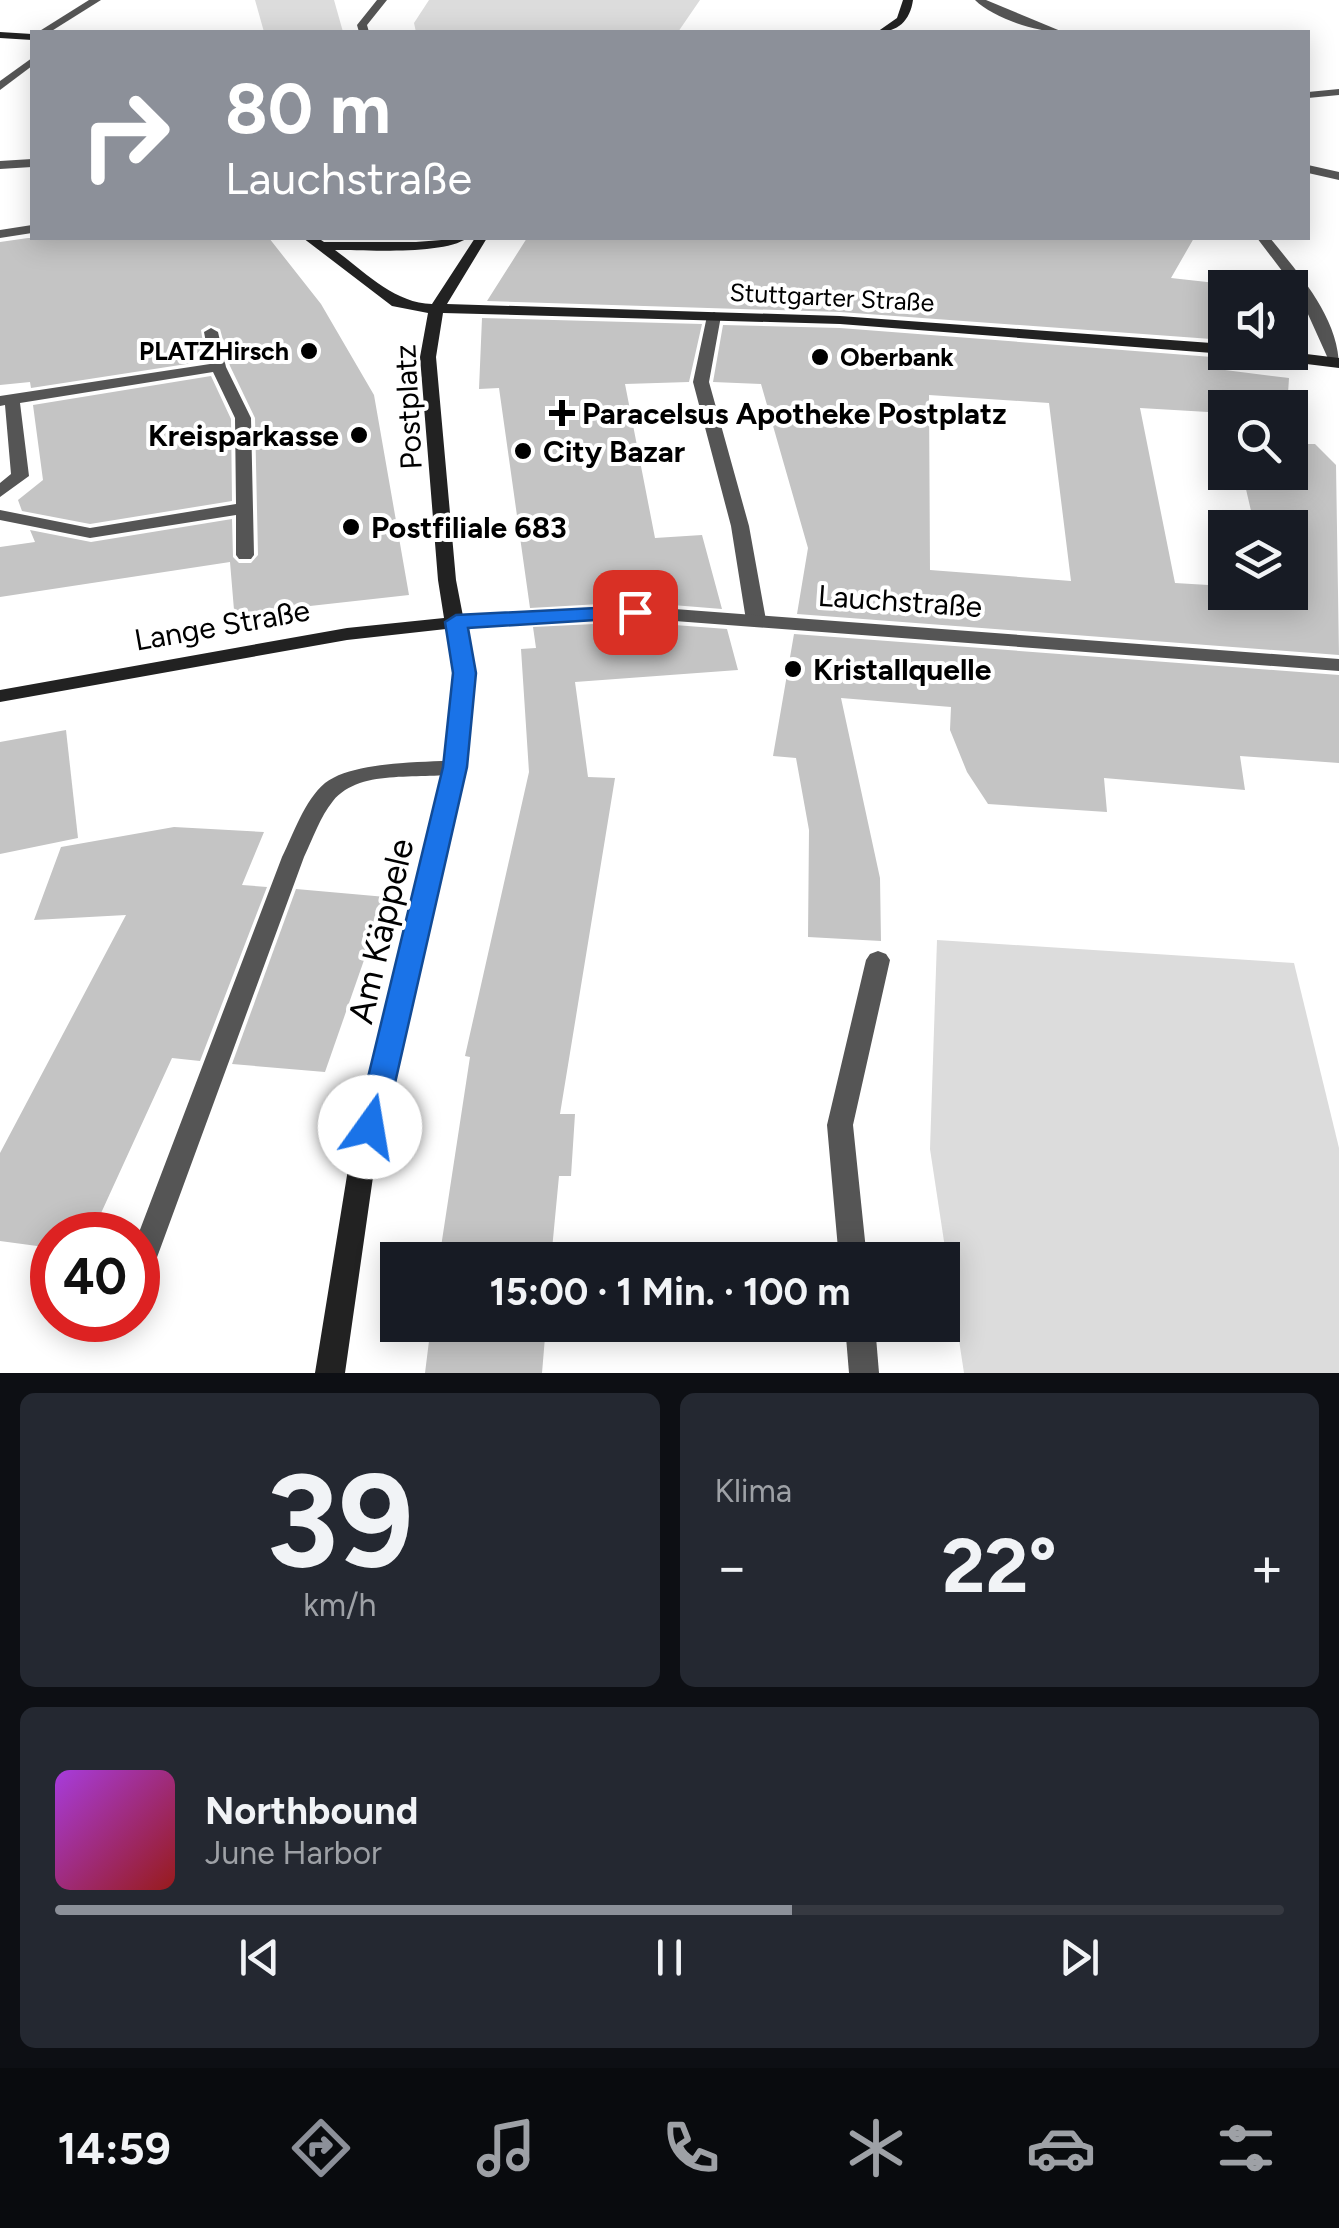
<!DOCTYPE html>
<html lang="de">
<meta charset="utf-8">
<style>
:root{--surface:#171b24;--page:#242831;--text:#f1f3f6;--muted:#9ea1a6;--line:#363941;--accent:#8c9099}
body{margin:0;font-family:Figtree,sans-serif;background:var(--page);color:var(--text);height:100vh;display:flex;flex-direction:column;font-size:38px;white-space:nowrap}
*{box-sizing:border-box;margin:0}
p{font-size:32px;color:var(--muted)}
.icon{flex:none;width:55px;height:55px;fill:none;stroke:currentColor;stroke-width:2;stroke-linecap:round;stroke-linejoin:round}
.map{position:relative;height:1373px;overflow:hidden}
.details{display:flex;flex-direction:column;gap:20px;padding:20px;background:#0d0f14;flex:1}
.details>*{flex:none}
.banner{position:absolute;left:30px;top:30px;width:1280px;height:210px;border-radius:0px;box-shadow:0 5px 25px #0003;background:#8c9099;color:#fff;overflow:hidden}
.controls{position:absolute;left:1208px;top:270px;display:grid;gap:20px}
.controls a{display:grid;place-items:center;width:100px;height:100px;border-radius:0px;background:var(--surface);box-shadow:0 5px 25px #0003;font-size:50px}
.speed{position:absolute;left:30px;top:1212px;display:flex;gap:20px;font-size:50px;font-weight:700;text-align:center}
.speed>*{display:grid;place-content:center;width:130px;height:130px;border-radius:50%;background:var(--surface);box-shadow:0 5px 25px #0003;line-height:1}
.speed .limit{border:15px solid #d22;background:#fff;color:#111}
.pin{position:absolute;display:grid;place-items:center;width:85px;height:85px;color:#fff;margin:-42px;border-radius:20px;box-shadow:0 5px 15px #0006}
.me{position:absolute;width:110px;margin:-55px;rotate:13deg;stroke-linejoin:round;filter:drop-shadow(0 0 8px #0008)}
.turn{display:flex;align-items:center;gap:35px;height:210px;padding:0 30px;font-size:45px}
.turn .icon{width:130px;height:130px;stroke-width:2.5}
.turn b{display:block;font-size:70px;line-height:85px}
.big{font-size:75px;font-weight:700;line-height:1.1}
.details .widget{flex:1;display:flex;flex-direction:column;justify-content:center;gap:15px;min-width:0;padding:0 35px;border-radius:15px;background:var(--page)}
.details .dial{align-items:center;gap:0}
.dial b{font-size:130px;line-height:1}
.song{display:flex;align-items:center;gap:30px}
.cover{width:120px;height:120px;border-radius:15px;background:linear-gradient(135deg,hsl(280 70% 55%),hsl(0 70% 35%))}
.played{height:10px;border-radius:5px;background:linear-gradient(90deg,var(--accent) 60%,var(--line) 60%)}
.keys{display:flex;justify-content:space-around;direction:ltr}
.heat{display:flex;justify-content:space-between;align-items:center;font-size:55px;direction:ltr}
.details .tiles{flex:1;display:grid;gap:20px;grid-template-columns:1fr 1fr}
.widget:last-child{grid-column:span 2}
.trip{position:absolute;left:380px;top:1242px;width:580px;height:100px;border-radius:0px;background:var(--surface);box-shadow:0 5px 25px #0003;font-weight:700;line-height:100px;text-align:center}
.tabs{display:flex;height:160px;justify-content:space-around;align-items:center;background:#090b0e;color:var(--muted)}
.tabs .icon{width:70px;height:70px}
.tabs .selected{color:var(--accent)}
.tabs b{font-size:45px;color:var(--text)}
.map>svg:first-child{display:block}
.green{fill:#dcdcdc}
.building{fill:#c4c4c4;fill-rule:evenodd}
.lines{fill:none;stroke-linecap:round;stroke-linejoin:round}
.lane{fill:#555;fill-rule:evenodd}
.street{fill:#555;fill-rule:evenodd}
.secondary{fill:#222;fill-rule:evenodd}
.route{fill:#1a73e8;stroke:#114b97;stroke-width:2.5}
.poi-dot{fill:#000;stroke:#fff;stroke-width:4}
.labels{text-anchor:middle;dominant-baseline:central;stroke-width:8;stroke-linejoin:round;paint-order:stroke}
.far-street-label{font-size:25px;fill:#000;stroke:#fff}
.far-poi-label{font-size:25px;font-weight:bold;fill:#000;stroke:#fff;text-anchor:end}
.street-label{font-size:30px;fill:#000;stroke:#fff}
.poi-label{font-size:30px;font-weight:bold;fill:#000;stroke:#fff;text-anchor:start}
.near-street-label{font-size:35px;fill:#000;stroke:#fff}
</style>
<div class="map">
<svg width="1339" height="1373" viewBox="0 0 1339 1373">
<rect width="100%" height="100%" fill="#fff"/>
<g class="green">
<polygon points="255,0 334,0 343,32 264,32"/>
<polygon points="429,0 700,0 678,32 416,32 414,23"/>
<polygon points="937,940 1294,963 1339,1148 1339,1373 964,1373 930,1149"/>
</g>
<g class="building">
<polygon points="28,238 269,238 321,304 374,395 409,595 301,607 301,613 235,622 230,562 0,597 0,547 35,542 30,530 91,542 232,519 233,557 239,563 251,563 258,555 255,418 230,366 220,329 209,325 201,330 206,361 31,388 30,382 0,385 0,242"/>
<polygon points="527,238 1194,238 1171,278 1225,284 1225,340 840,312 487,301"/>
<polygon points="482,318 702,324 689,382 625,384 655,538 702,535 722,609 635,602 530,608 499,388 479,389"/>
<path d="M 723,325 L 840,328 L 1225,358 L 1225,370 L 1289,378 L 1287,408 L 1225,408 L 1225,413 L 1140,408 L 1175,583 L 1225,586 L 1225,592 L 1290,592 L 1290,528 L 1255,528 L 1242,472 L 1290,472 L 1290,444 L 1315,444 L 1336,465 L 1339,655 L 797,614 L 808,548 L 761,384 L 713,382 ZM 929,395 L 1049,403 L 1071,581 L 930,570 Z"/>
<polygon points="211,376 231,419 232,501 90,524 22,511 18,500 43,480 33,405"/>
<polygon points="635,622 727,629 738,670 575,682 588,777 615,778 560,1114 575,1114 571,1176 559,1176 551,1260 439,1260 470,1057 465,1056 529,772 521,649 536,648 533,627"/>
<polygon points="794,634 1339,675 1339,763 1240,756 1245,790 1104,778 1107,812 988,804 967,772 950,730 951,707 841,698 880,878 881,941 808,937 809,830 796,758 773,756"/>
<polygon points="66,730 78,838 0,854 0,742"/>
<polygon points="174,827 264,832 242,885 267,887 200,1061 172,1058 91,1235 52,1235 52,1248 0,1241 0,1153 126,915 34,920 61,847"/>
<polygon points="296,889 386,897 325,1072 232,1064"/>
<polygon points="431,1325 546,1325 542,1373 425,1373"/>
</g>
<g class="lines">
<g class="lane">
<polygon points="714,312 721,316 709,382 749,526 766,620 756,626 746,620 731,526 693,382 707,316"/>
<polygon points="211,328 218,332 226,367 251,418 254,555 251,559 239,559 236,555 236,515 90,538 0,520 0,510 90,528 236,504 235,418 213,372 20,403 29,476 0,497 0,483 11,474 5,405 0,406 0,396 210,364 204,332"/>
</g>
<g class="street">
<polygon points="89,0 101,0 50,32 38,32"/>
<polygon points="377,0 387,0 367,25 369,32 359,32 357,25"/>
<path d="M 975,0 L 986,0 L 1063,32 C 1038,33 993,18 975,0 Z"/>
<polygon points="32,58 32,66 0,90 0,81"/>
<polygon points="1339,89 1339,95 1308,98 1308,92"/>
<polygon points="32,159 32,167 0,169 0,161"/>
<polygon points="1308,165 1339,172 1339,180 1308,173"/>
<polygon points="32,225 32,233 0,238 0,230"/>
<path d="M 1257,238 L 1270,238 C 1299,274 1339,318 1339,367 L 1330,363 L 1298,292 Z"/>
<polygon points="635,606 1339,659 1339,671 635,618 456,628 446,622 456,616"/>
<path d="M 455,760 L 466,767 L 462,772 C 424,782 362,766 333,801 C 320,817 313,838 304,857 L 152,1271 L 148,1280 L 138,1283 L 138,1235 L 282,857 C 294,833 304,801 325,783 C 354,761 420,763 455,760 Z"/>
<polygon points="878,951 886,954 890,960 853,1125 867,1260 839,1260 827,1125 866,960 870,954"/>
<polygon points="845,1325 875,1325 879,1373 849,1373"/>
</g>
<g class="secondary">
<path d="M 903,0 L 913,0 C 910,21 898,32 877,32 L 897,18 Z"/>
<polygon points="0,32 32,34 32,40 0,38"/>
<path d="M 303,238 L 318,238 L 324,242 L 416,242 L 467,238 C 445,255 366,250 335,250 C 365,272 394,303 432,304 L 475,238 L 487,238 L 447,304 L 840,316 L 1225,344 L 1225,352 L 1229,352 L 1225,354 L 840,324 L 443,313 L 436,357 L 456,580 L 474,673 L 466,767 L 375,1163 L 345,1373 L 315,1373 L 349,1163 L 444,767 L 454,673 L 446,629 L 347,640 L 0,702 L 0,690 L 347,628 L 444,618 L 438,580 L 420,357 L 428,313 L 392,306 Z"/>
<polygon points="1243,352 1290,352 1339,358 1339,368 1250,357"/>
</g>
</g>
<polygon class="route" points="635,606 646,612 643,617 468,628 476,673 467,767 385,1127 381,1135 370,1139 360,1135 356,1127 443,767 453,673 445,622 456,615"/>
<g class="poi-dot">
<circle cx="309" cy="351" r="10"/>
<circle cx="820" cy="357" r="10"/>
<path d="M557 398h10v10h10v10h-10v10h-10v-10h-10v-10h10z"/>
<circle cx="359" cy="435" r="10"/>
<circle cx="523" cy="451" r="10"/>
<circle cx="351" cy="527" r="10"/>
<circle cx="793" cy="669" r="10"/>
</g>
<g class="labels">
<g class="far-street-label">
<text transform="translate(832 297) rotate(3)">Stuttgarter Straße</text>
</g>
<g class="far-poi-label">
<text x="289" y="351">PLATZHirsch</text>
<text x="840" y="357" text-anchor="start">Oberbank</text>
</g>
<g class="street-label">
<text transform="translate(408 407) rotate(-93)">Postplatz</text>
<text transform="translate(900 601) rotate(4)">Lauchstraße</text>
<text transform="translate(222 625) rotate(-10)">Lange Straße</text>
</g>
<g class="poi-label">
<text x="582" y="413">Paracelsus Apotheke Postplatz</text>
<text x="339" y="435" text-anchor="end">Kreisparkasse</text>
<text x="543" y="451">City Bazar</text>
<text x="371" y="527">Postfiliale 683</text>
<text x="813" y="669">Kristallquelle</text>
</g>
<g class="near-street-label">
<text transform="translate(381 931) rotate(-77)">Am Käppele</text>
</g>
</g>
</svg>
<div class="controls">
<a><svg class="icon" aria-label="sound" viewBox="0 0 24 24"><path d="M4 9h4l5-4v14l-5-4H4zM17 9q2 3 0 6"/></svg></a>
<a><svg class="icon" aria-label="search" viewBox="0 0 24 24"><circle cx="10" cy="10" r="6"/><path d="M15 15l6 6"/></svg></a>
<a><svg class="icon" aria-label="layers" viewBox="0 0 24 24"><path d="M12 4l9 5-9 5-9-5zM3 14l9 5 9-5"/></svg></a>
</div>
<div class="speed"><div class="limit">40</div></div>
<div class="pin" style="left:635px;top:612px;background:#d93025"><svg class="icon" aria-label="arrive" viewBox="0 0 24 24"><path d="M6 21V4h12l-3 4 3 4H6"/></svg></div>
<svg class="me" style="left:370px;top:1127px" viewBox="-20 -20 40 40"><circle r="19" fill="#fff"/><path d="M0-13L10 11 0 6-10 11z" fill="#1a73e8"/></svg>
<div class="trip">15:00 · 1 Min. · 100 m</div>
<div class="banner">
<div class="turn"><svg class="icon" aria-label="right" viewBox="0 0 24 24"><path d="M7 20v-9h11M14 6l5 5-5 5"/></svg><div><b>80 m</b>Lauchstraße</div></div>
</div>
</div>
<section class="details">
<div class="tiles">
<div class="widget dial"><b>39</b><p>km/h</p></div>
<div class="widget"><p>Klima</p>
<div class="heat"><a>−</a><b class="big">22°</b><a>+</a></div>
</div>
<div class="widget">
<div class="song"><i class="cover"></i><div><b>Northbound</b><p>June Harbor</p></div></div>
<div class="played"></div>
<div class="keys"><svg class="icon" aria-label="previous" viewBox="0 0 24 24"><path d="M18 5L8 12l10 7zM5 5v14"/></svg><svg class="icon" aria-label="pause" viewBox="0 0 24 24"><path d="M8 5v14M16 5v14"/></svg><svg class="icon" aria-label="next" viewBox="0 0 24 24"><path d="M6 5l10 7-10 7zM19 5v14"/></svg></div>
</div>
</div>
</section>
<nav class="tabs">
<b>14:59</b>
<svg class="icon selected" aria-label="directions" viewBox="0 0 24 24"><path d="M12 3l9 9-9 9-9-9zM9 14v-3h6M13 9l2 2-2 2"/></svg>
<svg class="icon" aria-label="music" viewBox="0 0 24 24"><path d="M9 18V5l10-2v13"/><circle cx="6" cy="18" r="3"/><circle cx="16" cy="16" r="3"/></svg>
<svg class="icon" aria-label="phone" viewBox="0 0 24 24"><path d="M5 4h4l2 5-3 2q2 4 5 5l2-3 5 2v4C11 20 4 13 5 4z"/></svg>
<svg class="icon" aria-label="climate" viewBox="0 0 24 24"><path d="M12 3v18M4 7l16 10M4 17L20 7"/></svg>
<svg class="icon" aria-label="car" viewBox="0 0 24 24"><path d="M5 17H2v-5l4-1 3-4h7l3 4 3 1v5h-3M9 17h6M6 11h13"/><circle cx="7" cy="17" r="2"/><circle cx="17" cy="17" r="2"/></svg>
<svg class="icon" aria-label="filters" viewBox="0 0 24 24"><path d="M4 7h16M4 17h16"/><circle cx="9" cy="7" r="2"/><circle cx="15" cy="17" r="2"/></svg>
</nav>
